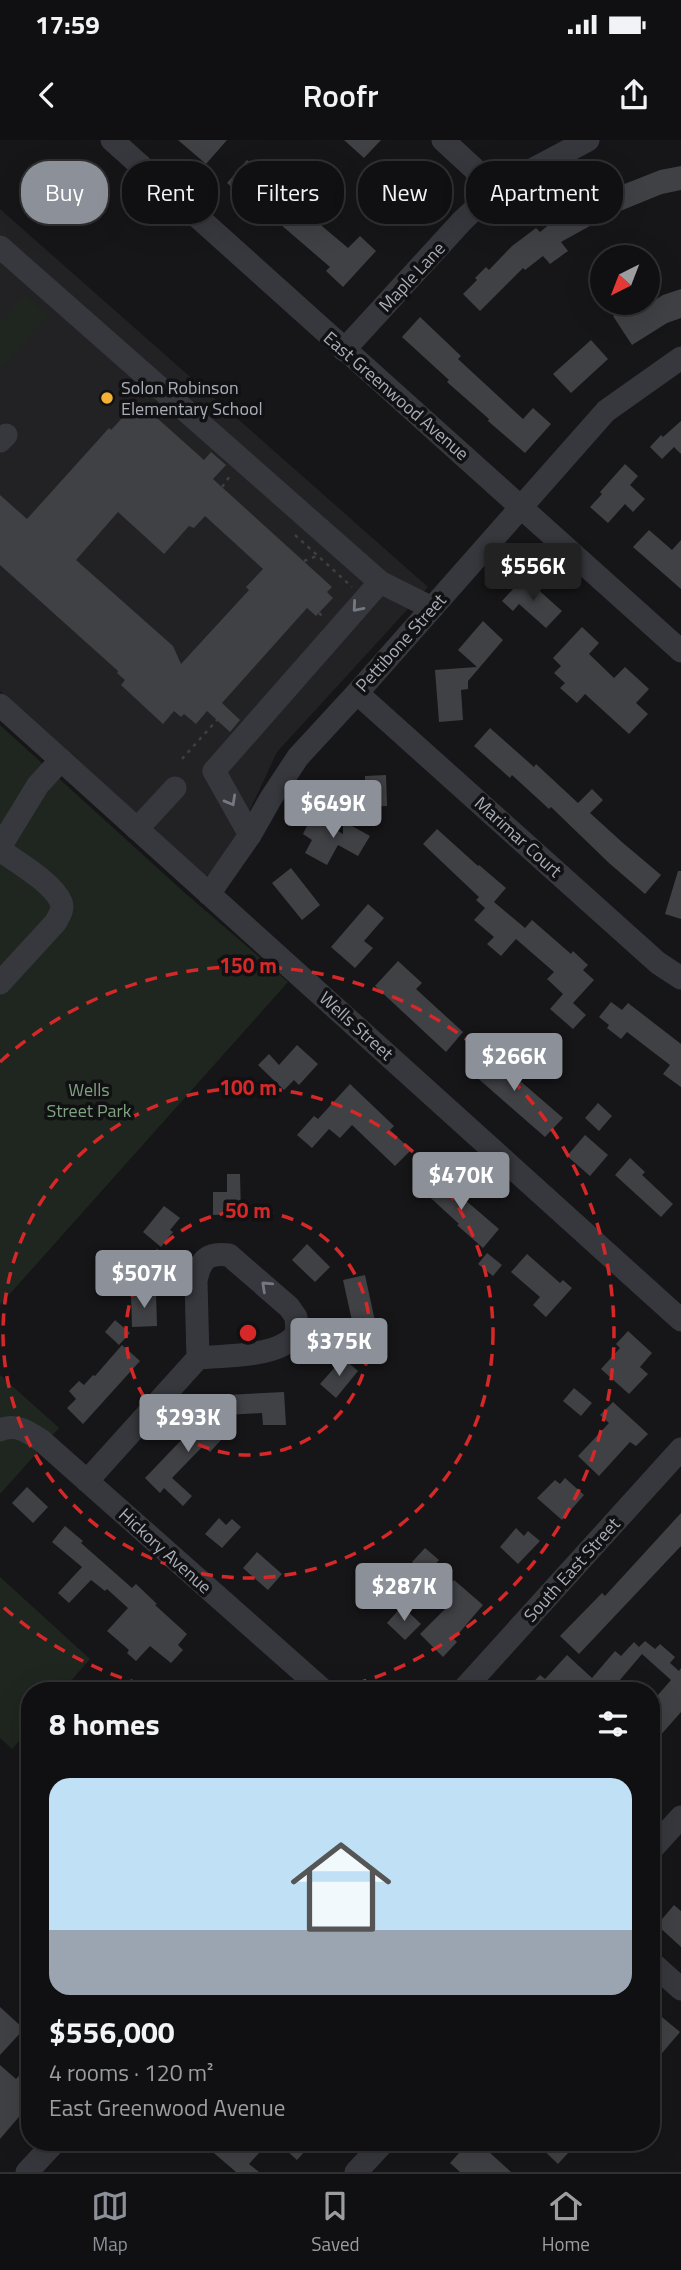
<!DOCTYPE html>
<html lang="en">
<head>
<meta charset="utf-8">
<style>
	body { margin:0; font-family:"Titillium Web",sans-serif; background:#1e1e20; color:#f1f3f6; height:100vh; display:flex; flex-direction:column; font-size:26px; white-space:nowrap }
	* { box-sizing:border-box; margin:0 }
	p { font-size:23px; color:#9c9d9f }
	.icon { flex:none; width:38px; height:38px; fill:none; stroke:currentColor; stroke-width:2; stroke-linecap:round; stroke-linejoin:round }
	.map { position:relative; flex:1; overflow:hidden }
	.side { position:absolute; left:21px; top:1542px; width:639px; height:469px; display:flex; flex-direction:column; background:#101012; border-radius:28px; box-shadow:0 7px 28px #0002,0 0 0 2px #303032 }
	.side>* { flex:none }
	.guide { position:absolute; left:21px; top:21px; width:640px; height:63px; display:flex; gap:14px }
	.needle { width:46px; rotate:222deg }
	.controls { position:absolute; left:590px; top:105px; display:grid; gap:14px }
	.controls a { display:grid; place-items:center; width:70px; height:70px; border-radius:50%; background:#101012; box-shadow:0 7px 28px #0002,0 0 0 2px #303032; font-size:35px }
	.price { position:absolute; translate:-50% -60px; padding:0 16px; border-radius:7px; background:#8c9099; color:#fff; font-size:23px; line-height:46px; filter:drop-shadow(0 2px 4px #0008) }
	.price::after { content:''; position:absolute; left:50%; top:42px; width:21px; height:16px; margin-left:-10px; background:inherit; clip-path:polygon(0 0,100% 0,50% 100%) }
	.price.on { background:#222; color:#fff }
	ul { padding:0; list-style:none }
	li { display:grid; align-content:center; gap:14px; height:371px; padding:0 28px }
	li span { display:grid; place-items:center; height:217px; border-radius:21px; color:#555 }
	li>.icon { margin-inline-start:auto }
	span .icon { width:126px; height:126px; fill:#fffc; stroke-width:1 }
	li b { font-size:30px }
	h2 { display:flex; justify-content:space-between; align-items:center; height:84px; padding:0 28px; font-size:30px }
	.tag { padding:0 24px; border-radius:28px; background:#101012; box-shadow:0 7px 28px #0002,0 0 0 2px #303032; font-size:24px; line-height:63px }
	.tag.on { background:#8c9099; color:#fff }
	.status { display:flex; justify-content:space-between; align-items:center; height:49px; padding:0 35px; background:#101012; direction:ltr }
	.status svg { height:19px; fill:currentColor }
	header { display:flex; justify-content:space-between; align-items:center; height:91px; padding:0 28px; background:#101012; font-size:32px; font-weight:600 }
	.menu { display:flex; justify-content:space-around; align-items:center; height:98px; border-top:2px solid #303032; background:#101012; font-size:19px; color:#9c9d9f }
	.menu a { display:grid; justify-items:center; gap:4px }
	.menu .on { color:#8c9099 }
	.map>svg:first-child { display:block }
</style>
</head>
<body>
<div class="status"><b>17:59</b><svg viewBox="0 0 49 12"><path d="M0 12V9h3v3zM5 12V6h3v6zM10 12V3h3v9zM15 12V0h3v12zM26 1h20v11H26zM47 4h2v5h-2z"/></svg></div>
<header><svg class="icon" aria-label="back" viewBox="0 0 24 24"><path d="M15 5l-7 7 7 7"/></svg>Roofr<svg class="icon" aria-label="share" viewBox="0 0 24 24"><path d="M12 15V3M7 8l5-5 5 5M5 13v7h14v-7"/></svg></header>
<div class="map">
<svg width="681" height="2032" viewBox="0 0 681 2032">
	<rect width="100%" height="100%" fill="#161618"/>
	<polygon fill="#222225" points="0,69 428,447 277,612 233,706 205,738 0,551"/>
	<g fill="#1e261f">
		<polygon points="25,155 48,176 0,229 0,183"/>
		<polygon points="0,585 185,753 288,842 0,1165"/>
		<polygon points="0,1235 59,1288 0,1354"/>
		<polygon points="0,1437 90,1519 63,1550 30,1550 30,1589 12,1609 0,1598"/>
	</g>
	<g fill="#404145" fill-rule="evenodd">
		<polygon points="178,0 227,0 206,24"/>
		<polygon points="344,0 381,0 364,18"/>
		<polygon points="247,20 276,45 256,68 227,43"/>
		<polygon points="408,24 419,48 405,54 415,74 395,83 385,62 377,66 366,44"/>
		<polygon points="681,26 681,50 662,54 608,76 561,102 568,111 550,124 543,116 525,130 523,128 480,171 463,154 477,140 475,138 486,127 489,130 512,106 536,88 540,92 567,70 594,56 660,30"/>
		<polygon points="297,65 348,108 360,96 376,111 343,147 326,131 330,127 280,84"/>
		<polygon points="681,149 681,178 667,183 632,205 613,176 628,167 633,174 663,155"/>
		<polygon points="420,177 461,216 458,219 523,279 533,268 551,284 525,313 488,281 489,279 447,242 449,240 402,197"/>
		<polygon points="591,200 608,219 571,253 553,234"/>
		<path d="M136 263 145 271 147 269 204 320 211 312 226 325 213 339 332 447 327 452 333 458 316 476 307 468 222 563 240 580 230 592 207 571 196 584 184 574 181 577 174 571 163 584 121 545 125 540 117 533 118 531 0 425V355L27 379 109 288 111 290ZM118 372 164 414 189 386 194 388 205 376 263 429 246 447 249 450 181 524 173 506 76 420Z"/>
		<polygon points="681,281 681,314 674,307 662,319 650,307 661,295 663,297"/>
		<polygon points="625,324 638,336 630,345 645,359 633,372 625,364 608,383 590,367 602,354 600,352"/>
		<polygon points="649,390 672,410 681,400 681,449 633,407"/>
		<polygon points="524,437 562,471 546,488 519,464 513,471 502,461"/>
		<polygon points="483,481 503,500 468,541 468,549 461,550 463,580 439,582 435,530 477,527 458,510"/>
		<polygon points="582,487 599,503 589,514 614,538 625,527 649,549 636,563 648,574 629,594 585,554 577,563 560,548 565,543 554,533 561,526 553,518"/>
		<polygon points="490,588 534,627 536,624 578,663 592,649 603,660 590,673 623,703 661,735 645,754 609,723 551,667 549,669 512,635 510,638 474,606"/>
		<polygon points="386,635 387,666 342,668 341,644 365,643 365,636"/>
		<polygon points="312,676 343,694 343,681 370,696 358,716 338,705 327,725 305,713 312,700 303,694"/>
		<polygon points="437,689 478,726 479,725 506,748 494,762 525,788 532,780 571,814 573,811 588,825 583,830 594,840 573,863 586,875 573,889 550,869 563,854 547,839 554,832 516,799 501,816 487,804 494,797 474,780 485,768 476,760 479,757 423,704"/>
		<polygon points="291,728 320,765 302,780 272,743"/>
		<polygon points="678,731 681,731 681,779 665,774"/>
		<polygon points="368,764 384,778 364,801 373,808 355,828 331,807"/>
		<polygon points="398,821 422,843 416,849 463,892 446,912 375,846"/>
		<polygon points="611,862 622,870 628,863 681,904 681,947 663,934 670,925 627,892 621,899 607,888 609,885 599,877"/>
		<polygon points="297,905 318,924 299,945 294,940 284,950 258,925 269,914 279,925"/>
		<polygon points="482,908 563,978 545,997 465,927"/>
		<polygon points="350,944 394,986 390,990 411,1010 395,1026 352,985 340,998 329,989 312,1008 297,995 314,976 318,979"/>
		<polygon points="598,963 612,976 599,991 585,978"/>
		<polygon points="585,995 608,1015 590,1036 567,1016"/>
		<polygon points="630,1018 645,1032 642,1035 673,1064 661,1077 615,1035"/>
		<polygon points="227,1034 240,1034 241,1074 213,1075 213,1052 227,1052"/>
		<polygon points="436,1035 499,1089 483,1108 457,1085 459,1084 422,1050"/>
		<polygon points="164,1066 180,1078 170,1090 173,1092 161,1107 143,1092"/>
		<polygon points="307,1104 330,1127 315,1142 292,1120"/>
		<polygon points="487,1113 502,1125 493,1136 478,1124"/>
		<polygon points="527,1114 560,1143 563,1140 572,1148 546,1177 533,1165 540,1157 511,1132"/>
		<polygon points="365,1135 378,1195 356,1199 343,1140"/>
		<polygon points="131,1154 156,1154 157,1186 132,1187"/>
		<polygon points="115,1180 130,1193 119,1205 105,1192"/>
		<polygon points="628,1191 652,1213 640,1227 648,1234 629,1254 601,1229 620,1208 616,1204"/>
		<polygon points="122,1205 140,1221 83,1284 67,1268 76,1259 69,1251 79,1241 84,1245 93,1235 95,1236"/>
		<polygon points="343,1218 358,1231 336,1258 320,1244"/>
		<polygon points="574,1248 592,1263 581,1276 563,1261"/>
		<polygon points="284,1252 286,1285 263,1285 262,1273 226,1275 225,1255"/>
		<polygon points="613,1262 648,1294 636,1306 630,1302 599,1336 578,1316 609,1283 600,1275"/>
		<polygon points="208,1268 231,1289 210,1312 203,1306 172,1338 192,1356 183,1366 164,1348 160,1353 145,1338 189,1292 187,1290"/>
		<polygon points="565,1338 584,1355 562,1380 537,1358 555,1340 560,1344"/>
		<polygon points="27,1347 48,1367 33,1383 12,1363"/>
		<polygon points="681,1373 681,1406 579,1514 560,1496 602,1453 605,1456"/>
		<polygon points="219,1378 226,1385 232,1379 241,1387 222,1408 205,1394"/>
		<polygon points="65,1386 83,1401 81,1403 132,1448 136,1444 157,1464 155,1465 187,1494 178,1505 183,1510 171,1523 150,1506 136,1521 127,1513 129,1510 107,1491 128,1468 107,1449 105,1451 91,1440 69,1463 58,1453 82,1427 52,1402"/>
		<polygon points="516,1388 524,1396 528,1391 540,1401 518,1424 500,1407"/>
		<polygon points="425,1408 439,1420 426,1435 412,1422"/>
		<polygon points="257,1412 282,1434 268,1450 243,1428"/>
		<polygon points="454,1440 483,1465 454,1499 457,1502 443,1517 420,1494 447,1467 438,1459"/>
		<polygon points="402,1466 421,1484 405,1500 387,1483"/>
		<polygon points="645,1501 655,1509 660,1504 675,1517 670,1523 679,1531 681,1528 681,1572 651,1606 651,1563 671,1540 642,1514 619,1541 629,1550 526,1550 540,1535 545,1539 567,1515 592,1538 615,1511 621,1516 634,1502 639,1507"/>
		<polygon points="674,1765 681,1771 681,1807 657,1785"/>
		<polygon points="0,1867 24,1889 0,1915"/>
		<polygon points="651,1868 680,1892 651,1926"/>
		<polygon points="30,1924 30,1964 0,1999 0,1925 16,1939"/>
		<polygon points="201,2002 269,2002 249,2024 259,2032 236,2032"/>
		<polygon points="277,2002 313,2002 297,2020"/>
		<polygon points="469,2002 478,2002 511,2032 460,2032 450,2023"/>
		<polygon points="535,2002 559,2002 569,2012 558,2024"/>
	</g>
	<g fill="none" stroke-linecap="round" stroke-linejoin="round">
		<g stroke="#3d3f44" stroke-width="2.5" stroke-dasharray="3.5 5" stroke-linecap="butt">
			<polyline points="222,347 230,336"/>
			<polyline points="295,395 352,447"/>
			<polyline points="304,421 317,416"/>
			<polyline points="319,473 324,478"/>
			<polyline points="182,619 217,580"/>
		</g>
		<g stroke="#37383d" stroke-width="23">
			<path d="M112 0C301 171 492 340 681 511"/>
			<polyline points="443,0 496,49"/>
			<polyline points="0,107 380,442"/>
			<polyline points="344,210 462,81 496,49 588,0"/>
			<polyline points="0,301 6,295"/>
			<polyline points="357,553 658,823 681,838"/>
			<polyline points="0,565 681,1180"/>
			<polyline points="137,689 175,648"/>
			<polyline points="250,695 214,631 380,442 432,468"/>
			<polyline points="0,707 38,645 61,620"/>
			<path d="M0 710C17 722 53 743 61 762 64 770 59 776 55 783L0 843"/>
			<polyline points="209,754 250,695 271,658 298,617 357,553 606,271 681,218"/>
			<path d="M0 1290C16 1283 29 1292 42 1301L323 1550"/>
			<path d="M87 1341 198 1218C226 1215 280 1218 297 1193L296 1177 289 1167 229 1115C207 1112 200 1120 196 1141L198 1218"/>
			<polyline points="463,1550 681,1309"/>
			<polyline points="651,1710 681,1677"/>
			<polyline points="651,1822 681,1849"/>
			<polyline points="27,2032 55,2002"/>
			<polyline points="356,2032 384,2002"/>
		</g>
	</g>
	<defs><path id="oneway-chevron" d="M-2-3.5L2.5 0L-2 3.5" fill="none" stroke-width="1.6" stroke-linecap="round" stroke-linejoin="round" transform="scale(1.75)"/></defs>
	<g stroke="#757881">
		<use href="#oneway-chevron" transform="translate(357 467) rotate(131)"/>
		<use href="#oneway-chevron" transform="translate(231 661) rotate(61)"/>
		<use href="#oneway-chevron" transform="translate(266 1146) rotate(-137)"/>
	</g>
	<g fill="none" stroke="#d62828" stroke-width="3.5" stroke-dasharray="12 9">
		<circle cx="248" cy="1193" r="122"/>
		<circle cx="248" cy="1193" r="245"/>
		<path d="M162 1550A367 367 0 0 1 0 1464M0 922A367 367 0 1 1 334 1550"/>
	</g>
	<circle fill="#f2b134" stroke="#111113" stroke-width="2.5" cx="107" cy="258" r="7"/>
	<g text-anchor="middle" stroke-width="7" stroke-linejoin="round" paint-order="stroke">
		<g font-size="18" fill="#a8adb8" stroke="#111113">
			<text transform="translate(412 137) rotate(-47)" y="6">Maple Lane</text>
			<text transform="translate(396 256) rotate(41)" y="6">East Greenwood Avenue</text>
			<text transform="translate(401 503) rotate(-48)" y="6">Pettibone Street</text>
			<text transform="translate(518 697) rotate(42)" y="6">Marimar Court</text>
			<text transform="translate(356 886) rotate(42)" y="6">Wells Street</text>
			<text transform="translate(165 1411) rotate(42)" y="6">Hickory Avenue</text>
			<text transform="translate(572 1430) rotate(-48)" y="6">South East Street</text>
		</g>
		<g font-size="18" fill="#a8adb8" stroke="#111113" text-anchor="start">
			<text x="121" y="254">Solon Robinson<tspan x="121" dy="21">Elementary School</tspan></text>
		</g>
		<g font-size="18" fill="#7fa381" stroke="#111113">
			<text x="89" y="956">Wells<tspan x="89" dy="21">Street Park</tspan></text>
		</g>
	</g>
	<circle cx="248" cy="1193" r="10" fill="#d62828" stroke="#111113" stroke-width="3.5"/>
	<g font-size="21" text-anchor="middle" font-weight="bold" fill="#d62828" stroke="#111113" stroke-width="7" stroke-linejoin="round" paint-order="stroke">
		<text x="248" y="833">150 m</text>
		<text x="248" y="955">100 m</text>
		<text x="248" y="1078">50 m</text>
	</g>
</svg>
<div class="controls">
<a><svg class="needle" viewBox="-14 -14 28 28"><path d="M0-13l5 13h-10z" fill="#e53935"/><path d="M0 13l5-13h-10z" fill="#9c9d9f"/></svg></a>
</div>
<b class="price on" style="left:533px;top:463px">$556K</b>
<b class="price" style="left:333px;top:700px">$649K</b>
<b class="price" style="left:514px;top:953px">$266K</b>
<b class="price" style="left:461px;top:1072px">$470K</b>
<b class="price" style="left:144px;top:1170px">$507K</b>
<b class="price" style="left:339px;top:1238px">$375K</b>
<b class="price" style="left:188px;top:1314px">$293K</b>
<b class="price" style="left:404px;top:1483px">$287K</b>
<div class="guide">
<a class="tag on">Buy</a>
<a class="tag">Rent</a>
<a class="tag">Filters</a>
<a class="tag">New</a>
<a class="tag">Apartment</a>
</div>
<section class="side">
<h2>8 homes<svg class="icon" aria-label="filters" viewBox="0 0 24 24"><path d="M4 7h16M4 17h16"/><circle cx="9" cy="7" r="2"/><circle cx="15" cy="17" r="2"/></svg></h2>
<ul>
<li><span style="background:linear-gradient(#bfe0f5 70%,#9aa5b1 0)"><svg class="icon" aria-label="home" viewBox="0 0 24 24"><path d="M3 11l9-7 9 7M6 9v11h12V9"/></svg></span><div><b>$556,000</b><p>4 rooms · 120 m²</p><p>East Greenwood Avenue</p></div></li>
</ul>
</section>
</div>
<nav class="menu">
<a class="on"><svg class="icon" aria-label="map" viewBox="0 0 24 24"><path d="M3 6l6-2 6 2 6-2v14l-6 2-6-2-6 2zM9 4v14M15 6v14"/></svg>Map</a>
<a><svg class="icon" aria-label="saved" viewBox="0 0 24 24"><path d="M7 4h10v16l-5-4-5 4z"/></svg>Saved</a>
<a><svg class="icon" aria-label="home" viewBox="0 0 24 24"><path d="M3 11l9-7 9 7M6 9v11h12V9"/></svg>Home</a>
</nav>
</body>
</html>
